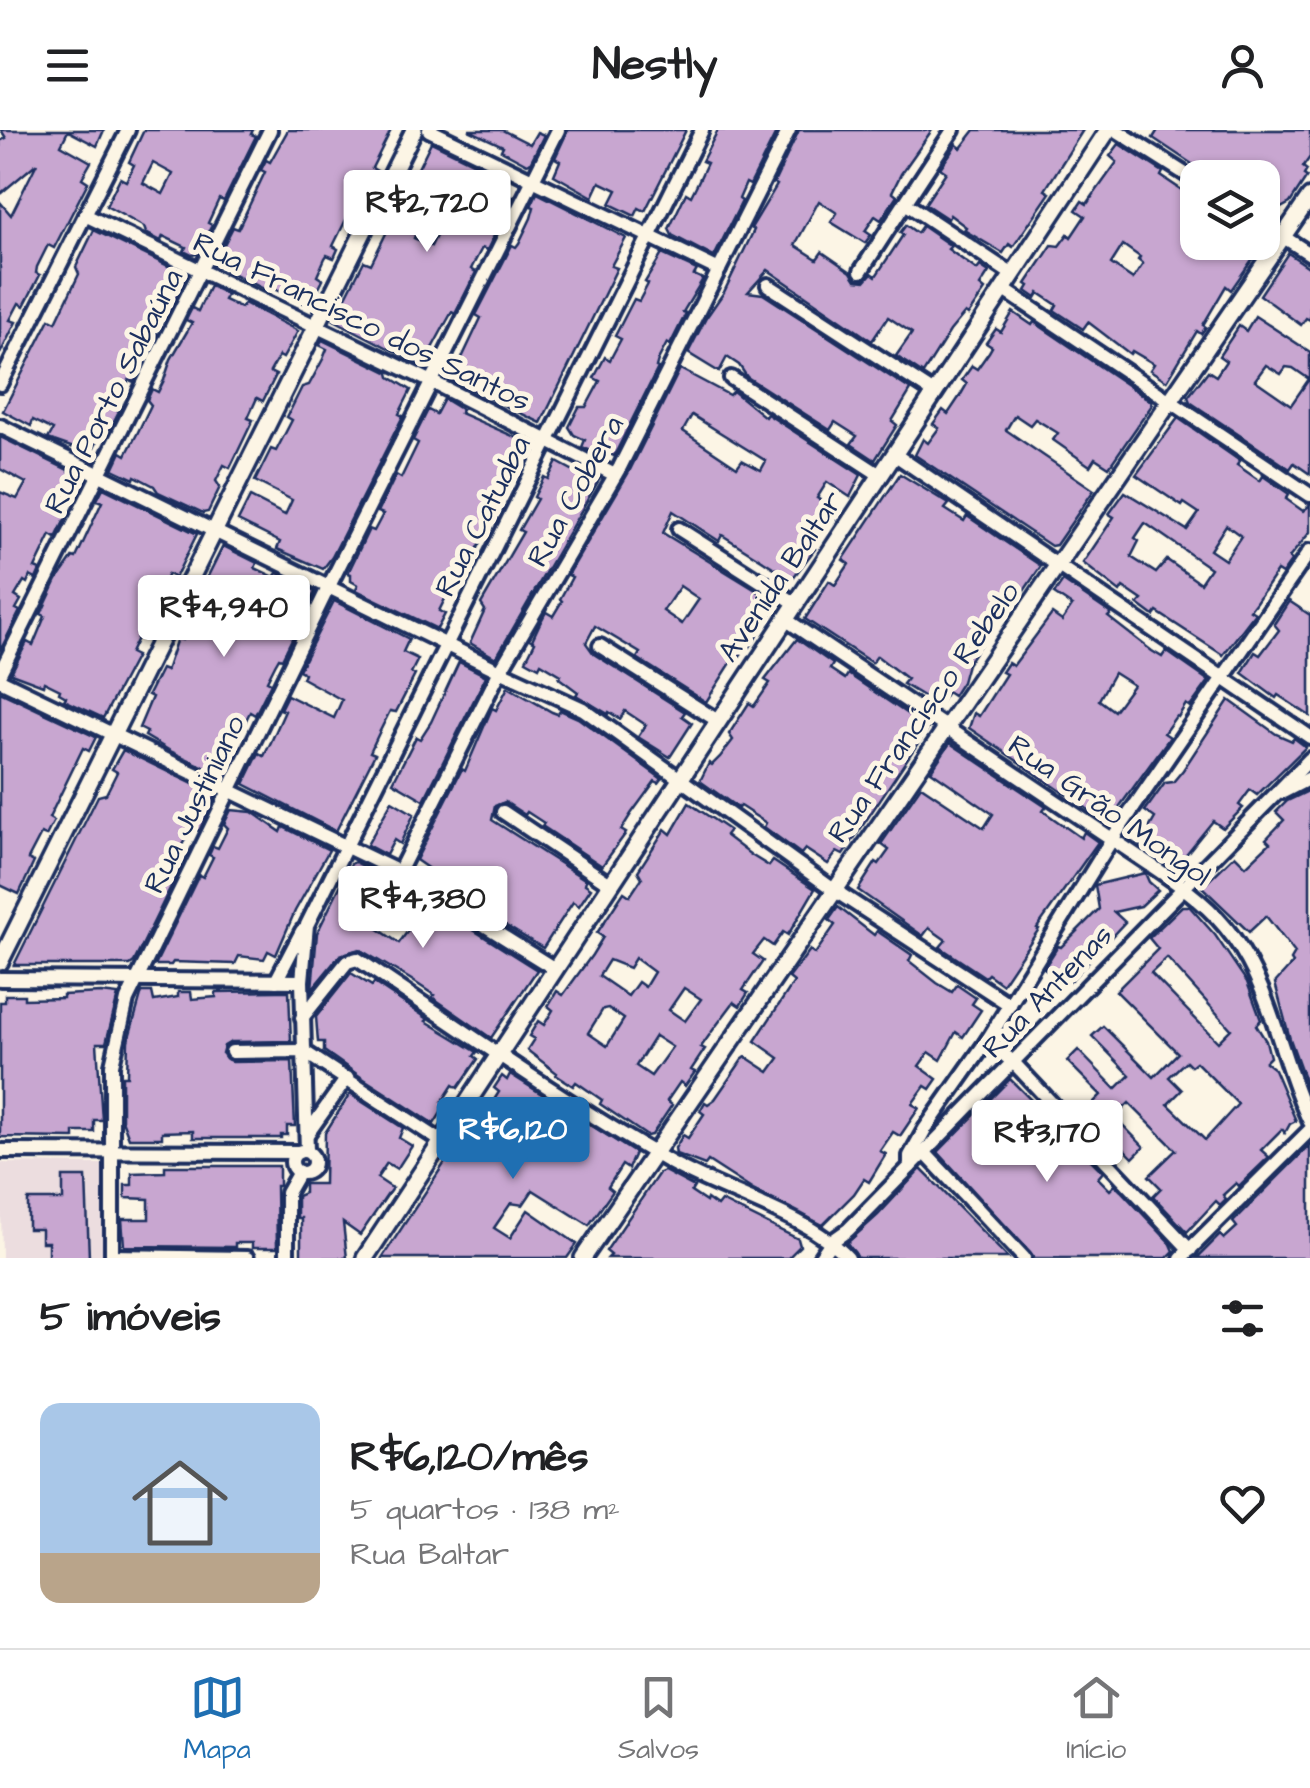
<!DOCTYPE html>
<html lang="pt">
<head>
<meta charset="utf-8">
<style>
	body { margin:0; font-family:"Architects Daughter",sans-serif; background:#f2f2f2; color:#202124; height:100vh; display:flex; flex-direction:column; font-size:38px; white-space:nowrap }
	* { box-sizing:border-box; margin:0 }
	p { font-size:32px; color:#757577 }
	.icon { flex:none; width:55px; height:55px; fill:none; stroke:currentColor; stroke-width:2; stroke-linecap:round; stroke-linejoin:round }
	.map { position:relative; height:1128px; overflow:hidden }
	.side { display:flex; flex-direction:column; background:#fff; flex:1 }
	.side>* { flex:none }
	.controls { position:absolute; left:1180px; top:30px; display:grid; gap:20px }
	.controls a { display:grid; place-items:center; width:100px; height:100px; border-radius:20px; background:#fff; box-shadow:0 2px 8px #0004; font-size:50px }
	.price { position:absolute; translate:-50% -85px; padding:0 22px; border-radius:10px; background:#fff; color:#222; font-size:32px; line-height:65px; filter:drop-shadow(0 2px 5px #0008) }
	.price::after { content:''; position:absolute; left:50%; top:60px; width:30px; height:22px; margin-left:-15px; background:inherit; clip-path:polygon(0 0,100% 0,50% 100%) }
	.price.selected { background:#1f6fb2; color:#fff }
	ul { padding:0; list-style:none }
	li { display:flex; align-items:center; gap:30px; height:250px; padding:0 40px }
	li+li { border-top:2px solid #e0e0e0 }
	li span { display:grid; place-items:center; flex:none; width:280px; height:200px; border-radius:20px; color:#555 }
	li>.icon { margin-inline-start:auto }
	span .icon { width:120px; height:120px; fill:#fffc; stroke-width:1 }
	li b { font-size:42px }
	h2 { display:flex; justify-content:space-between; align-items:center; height:120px; padding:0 40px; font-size:42px }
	header { display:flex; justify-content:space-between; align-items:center; height:130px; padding:0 40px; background:#fff; font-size:45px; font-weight:700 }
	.menu { display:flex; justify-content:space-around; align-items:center; height:140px; border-top:2px solid #e0e0e0; background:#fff; font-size:28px; color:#757577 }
	.menu a { display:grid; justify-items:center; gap:5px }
	.menu .selected { color:#1f6fb2 }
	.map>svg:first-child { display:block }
</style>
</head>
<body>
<header><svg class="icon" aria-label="menu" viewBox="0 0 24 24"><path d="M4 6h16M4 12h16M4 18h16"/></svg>Nestly<svg class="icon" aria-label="person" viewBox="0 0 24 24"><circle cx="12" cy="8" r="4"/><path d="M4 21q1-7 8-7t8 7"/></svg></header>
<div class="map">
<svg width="1310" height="1128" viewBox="0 0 1310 1128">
	<rect width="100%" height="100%" fill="#fcf5e5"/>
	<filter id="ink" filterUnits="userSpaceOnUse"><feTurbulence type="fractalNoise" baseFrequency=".01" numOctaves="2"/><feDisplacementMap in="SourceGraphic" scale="20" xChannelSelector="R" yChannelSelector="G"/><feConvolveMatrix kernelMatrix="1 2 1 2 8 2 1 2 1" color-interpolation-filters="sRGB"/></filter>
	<g filter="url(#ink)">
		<polygon fill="#ecdddf" points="0,1033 103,1034 104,1128 2,1128"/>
		<g fill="#c8a6d0" stroke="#1b2f5e" stroke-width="2.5" fill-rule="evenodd">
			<polygon points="1,0 104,0 97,16 68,1 61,15 91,32 82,48 88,52 54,118 48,115 37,137 36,143 40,145 24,176 19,173 10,190 16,192 0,224 0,72 11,85 37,33 0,64 0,11 6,8"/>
			<path d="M144 0H253L251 4 256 6 224 71 219 69 208 93 212 95 197 124 192 125 184 121 186 117 163 106 161 111 146 103 144 97 106 76 120 48 126 51 134 35 129 32ZM153 33 173 44 163 64 143 53Z"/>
			<polygon points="288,0 391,0 372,38 377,41 369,56 364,53 333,116 338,119 334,128 327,125 325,128 317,146 323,150 316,164 310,162 304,173 268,156 266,160 214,134 233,97 238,99 248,78 265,42 261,40 266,30 270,32"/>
			<polygon points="469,0 502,0 530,14 537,2 544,5 530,33 527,34 501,20 503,16"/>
			<polygon points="568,0 686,0 645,81 639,78 635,86 610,74 617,60 600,52 593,67 554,45 560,31 555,28"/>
			<polygon points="718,0 771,0 776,3 750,55 746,53 739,69 742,71 714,127 672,105 669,99 686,63 691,66 698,52 707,33 702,31"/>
			<polygon points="799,0 932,0 901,44 892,62 897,66 881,90 875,86 865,101 871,105 865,113 831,92 837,83 819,71 795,115 817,129 822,122 851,142 856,150 865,151 872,143 876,146 903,105 900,103 906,95 917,103 922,96 951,116 948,119 977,140 980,136 989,142 980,156 985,160 968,185 965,183 950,201 923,244 896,226 912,203 888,187 872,211 768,140 748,162 763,164 911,260 892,291 897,295 875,330 851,314 857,306 835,292 830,300 747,247 739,235 727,227 719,242 688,223 706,188 724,162 754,100 751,98 777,55 774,53"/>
			<polygon points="975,0 1083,0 1045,60 1050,63 1013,117 1009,114 1003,123 964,100 966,97 950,85 948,89 925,74 946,42 940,38 950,24 956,14 961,18"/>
			<polygon points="1158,0 1310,0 1310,27 1303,37 1307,40 1304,45 1307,47 1290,73 1268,85 1262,83 1262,48 1213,48 1153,8"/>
			<path d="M431 12 509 50 503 62 513 67 487 120 482 118 471 139 476 142 455 184 452 182 443 198 430 222 434 224 425 237 334 190 364 131 371 134ZM423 84 442 94 431 116 414 108Z"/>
			<path d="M1119 14 1163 42 1161 46 1198 71V112H1239L1256 124 1231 160 1226 156 1203 195 1206 197 1201 204 1197 201 1167 251 1150 240 1154 234 1132 221 1130 224 1088 192 1083 199 1054 180 1057 175 1039 163 1036 168 1026 161 1029 156 1026 154 1052 115 1059 116 1068 104 1071 107 1085 86 1076 80 1082 71 1087 74 1117 32 1110 26ZM1123 115 1140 127 1138 130 1143 134 1133 149 1111 134Z"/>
			<polygon points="537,63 626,108 611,136 617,138 541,293 445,247 452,233 458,236 462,228 481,188 476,185 512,115 516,117 519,113 531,88 534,77 531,76"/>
			<polygon points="94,100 187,145 166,188 161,186 153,201 158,204 134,252 129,250 115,278 119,281 110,299 100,294 92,312 96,314 91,324 48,309 53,300 33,290 31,296 3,281 50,189 56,192 79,144 76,137"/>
			<polygon points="1288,123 1310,138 1310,190 1306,188 1301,195 1260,165"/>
			<polygon points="662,124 697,140 694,145 703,149 683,182 686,183 670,215 667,213 658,230 656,237 658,238 614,326 594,316 591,321 582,317 585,310 574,305 569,297 579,277 586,277 600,251 594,248 605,227 610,230 612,226 621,209 615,206 634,169 639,171 648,154 645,152"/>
			<polygon points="210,156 227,164 224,170 241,178 244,173 298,201 283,228 279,226 270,242 276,245 263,271 257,268 248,288 253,290 230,338 224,335 216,351 220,357 208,382 203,383 158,362 154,356 135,346 134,349 113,339 121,322 126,325 137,304 151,275 147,270 152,259 158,262 164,250 171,229 192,193 186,190 192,178 198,181"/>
			<polygon points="1013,182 1032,195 1034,192 1151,271 1152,275 1109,337 1095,328 1090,336 1053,310 1058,303 1035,289 1030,295 1015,285 1006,300 1094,360 1056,415 1051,416 915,325 923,309 928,313 939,298 933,294 943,280 948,284 960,266 967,254 962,250 972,236 977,239 989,222 992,217 986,213 996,199 1001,202"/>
			<path d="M1255 186 1310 222V344L1294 333 1290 339 1190 272 1188 267 1208 241 1216 246 1226 231 1219 226 1239 196 1246 201ZM1266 235 1281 244 1286 237 1293 238 1309 249 1291 275 1255 250Z"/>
			<polygon points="322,210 389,243 390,247 411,260 399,284 403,286 332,427 323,439 277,419 280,412 238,391 250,367 285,385 292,370 255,351 271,319 276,321 292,290 287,287 302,257 309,255 323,229 327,219 319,215"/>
			<path d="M680 239 729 265 733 261 765 287 767 284 861 345 850 367 827 352 817 368 839 382 832 392 827 388 809 415 815 419 792 449 722 405 719 411 673 381 663 403 777 473 750 517 747 515 737 530 734 528 706 572 637 528 640 523 595 496 586 513 594 524 685 582 682 586 692 593 670 627 638 607 646 595 625 581 620 589 609 582 608 584 576 565 578 562 559 548 561 545 541 533 539 537 526 530 535 512 532 510 539 495 546 482 553 486 562 471 560 469 572 447 568 445 629 342ZM692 285 766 331 761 340 742 330 737 337 683 301ZM680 456 699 469 682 494 663 481Z"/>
			<polygon points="444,269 462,280 460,283 524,311 499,361 505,364 469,436 463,433 439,481 445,484 437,499 356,460 358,455 351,451 351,444 348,443 369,399 374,401 383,384 378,382 396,345 401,348 418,313 413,310 428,280 436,284"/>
			<path d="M1178 288 1240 331 1237 335 1260 351 1263 346 1289 364 1286 369 1303 381 1310 375V402L1289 428 1292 430 1282 444 1277 441 1256 472 1250 480 1255 483 1223 525 1157 482 1154 486 1138 474 1142 470 1123 457 1120 462 1083 433 1114 387 1109 384 1125 362 1187 400 1199 383 1184 373 1182 376 1136 345ZM1145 393 1210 438 1200 453 1167 430 1156 443 1131 427 1139 411 1135 408ZM1226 395 1241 406 1225 430 1210 420Z"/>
			<polygon points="0,307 80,346 64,378 69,381 56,408 51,405 35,438 40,440 36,449 30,446 27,453 24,451 15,466 21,470 16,479 20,481 0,521 0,362 17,369 26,353 0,339"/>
			<polygon points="557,332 587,348 590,343 600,348 496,528 470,513 485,480 481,474 523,402 519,400 537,369 534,367 544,347 548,349"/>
			<polygon points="900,344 949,374 945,379 964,391 967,386 1041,436 1024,461 1019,457 967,534 962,552 953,566 947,562 938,575 903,554 907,549 877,526 872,533 805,489 829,451 835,455 849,434 843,430"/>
			<polygon points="103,358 197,404 175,448 168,444 151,479 158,481 147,503 141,500 130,523 136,526 103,588 64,570 66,567 59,563 60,560 44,552 43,555 11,543 27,512 33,515 45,486 41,484 57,450 73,427 76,428 102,372 97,370"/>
			<polygon points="223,416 257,433 255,438 274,447 277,443 315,462 282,529 279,528 275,535 267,551 271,553 255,585 250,582 237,608 233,606 222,628 231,632 227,642 216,636 213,641 172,622 145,606 147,602 139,598 152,567 148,565 161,539 166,541 177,508 182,510 202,470 197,468"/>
			<path d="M1063 451 1107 481 1111 484 1108 487 1152 521 1162 527 1166 521 1209 551 1190 577 1186 574 1178 587 1176 586 1164 603 1170 607 1112 687 1094 675 1090 681 1082 675 1086 670 1071 660 1067 665 969 598 974 583 979 586 1006 544 1002 542 1008 533 1013 536 1052 484 1062 491 1072 476 1054 464ZM1114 543 1133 555 1114 581 1099 570Z"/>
			<polygon points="334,471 409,509 403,522 418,529 411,543 415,545 396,582 390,581 378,605 370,622 375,624 336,701 244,654 259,623 264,626 271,612 285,581 280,579 287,565 334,588 342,570 302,548 304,543 299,540"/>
			<polygon points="1289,471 1310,485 1310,586 1278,565 1276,568 1242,543 1255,522 1260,525 1279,500 1274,494"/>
			<polygon points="797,509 833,534 830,539 845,549 848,544 928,598 843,725 837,722 828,734 805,719 801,724 764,697 766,693 740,676 738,678 700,651 709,633 712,635 720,627 733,610 729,604 749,573 754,576 770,553 765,550"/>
			<polygon points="459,532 486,546 424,670 393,652 416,607 420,609 431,592"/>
			<polygon points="508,557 552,582 557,584 560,580 578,588 662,649 659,653 655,651 631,684 621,700 626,703 602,736 542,696 544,693 527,682 525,685 505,672 495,676 492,690 586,750 585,754 591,758 579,776 573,772 543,818 471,775 474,771 451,755 448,759 436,751 439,746 416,730 462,639 465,641 492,578 496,580"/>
			<polygon points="0,562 96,607 89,621 83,618 49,688 54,691 49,700 46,706 41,704 28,729 34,732 19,764 0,755"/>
			<polygon points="1229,570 1276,604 1292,611 1294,608 1306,617 1257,665 1250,660 1239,675 1243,678 1223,698 1213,691 1183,728 1171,735 1162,729 1165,724 1151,714 1147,719 1140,714 1155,688 1145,681 1165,653 1173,652 1183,640"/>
			<polygon points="950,613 1046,677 1043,681 1081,708 1084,702 1098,712 1037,798 1039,799 1002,854 988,844 985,847 940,817 946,810 929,798 923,806 858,760 876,732 879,734 889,720 881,714 921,656 984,698 993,684 931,641"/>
			<polygon points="123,620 216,665 199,701 193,698 183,713 175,733 181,736 134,832 130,835 14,835 98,666 106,664 117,642 112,639"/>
			<polygon points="1310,660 1310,965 1290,909 1275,853 1293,833 1291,830 1295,823 1266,786 1249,802 1202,757 1235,725 1246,736 1270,713 1266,709 1284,690 1276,682 1287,671"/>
			<polygon points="392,671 414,684 400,714 394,710 386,725 367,715"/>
			<path d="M689 673 729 700 725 705 751 725 769 736 773 731 815 759 788 805 783 802 773 816 764 810 753 824 763 831 743 860 748 863 740 876 734 872 713 900 701 917 705 919 691 940 695 942 685 956 680 952 667 971 672 975 652 1005 647 1006 600 974 602 970 576 952 573 956 556 945 557 943 527 920 534 909 529 906 538 891 544 895 553 880 548 876 557 861 563 865 592 825 603 807 597 803 624 762 630 766 642 748 638 741 665 699 671 704ZM635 828 654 842 645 857 638 852 628 866 599 846 609 830 629 838ZM684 858 701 869 685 891 669 880ZM608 878 624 889 607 916 588 903 603 879ZM655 906 672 917 651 946 636 936Z"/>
			<polygon points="231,680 252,682 281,702 283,697 329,720 295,781 276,825 268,821 264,829 239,826 235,834 173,832 171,835 155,835 199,745 203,747 213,727 209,725 213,716 218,718 228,698 224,694"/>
			<polygon points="355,732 400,755 398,757 403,760 374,796 399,813 429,772 537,840 491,908 432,867 434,865 410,849 359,819 340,825 312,859 317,803 351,734"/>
			<polygon points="1145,743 1149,752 1158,760 1141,776 1114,782 1125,792 1072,849 1066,854 1044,838 1058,816 1061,817 1099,779 1095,755"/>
			<path d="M1182 776H1189L1215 805 1247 852 1261 890 1256 895 1266 911 1270 927 1265 932 1274 939 1296 991 1290 994 1285 1003 1282 999 1261 1020 1269 1027 1239 1056 1236 1053 1223 1065 1226 1069 1220 1075 1216 1071 1187 1102 1153 1066 1161 1058 1149 1046 1176 1020 1129 973 1115 987 1144 1017 1133 1028 1086 980 1101 965 1067 931 1078 920 1116 959 1130 945 1092 906 1103 896 1154 947 1178 923 1116 861 1158 819 1149 808ZM1167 828 1231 899 1218 912 1151 843ZM1186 931 1191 936 1196 932 1238 974 1205 1010 1168 974 1182 960 1169 947Z"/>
			<polygon points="838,777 874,805 877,801 912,825 909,831 937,853 952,862 957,855 976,868 972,874 981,880 963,907 956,902 941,930 929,922 919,936 937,949 930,959 925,956 912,974 919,978 900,1006 893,1002 880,1021 886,1024 869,1052 864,1049 854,1064 823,1095 753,1060 708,1031 705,1035 676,1024 675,1018 683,1005 688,1008 704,984 700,981 705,972 708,974 715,969 742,930 746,927 769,942 779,928 755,911 794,852 789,848 810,820 815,824 835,795 829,790"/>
			<polygon points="351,843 372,856 374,853 428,889 426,891 477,922 474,926 478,929 458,958 453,955 442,972 446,975 434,994 361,947 324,921 324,912 318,912 316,887"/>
			<polygon points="278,861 289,861 291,911 231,912 224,916 222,923 232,932 292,931 295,996 287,996 287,1005 281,1005 281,1008 193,1008 193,1001 162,1002 162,1008 129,1008 122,990 122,946 127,946 128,911 142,862 152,862 154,871 178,867 178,862 191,862 192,869 216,867 216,862"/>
			<polygon points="101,863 118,865 106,913 97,913 102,990 94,990 94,1002 74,1002 74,1008 0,1007 0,872 5,872 5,865 24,865 24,869 63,868 63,865"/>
			<polygon points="510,944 635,1023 628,1039 622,1035 608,1057 613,1061 589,1095 533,1060 523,1075 511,1073 494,1098 510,1108 528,1080 577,1114 567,1128 382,1128 463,1005 468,1008 487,981 499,962 494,958 502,946 507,950"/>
			<polygon points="1010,949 1103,1042 1098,1048 1110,1060 1115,1055 1121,1061 1171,1114 1174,1121 1167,1128 1035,1128 938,1022"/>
			<polygon points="350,964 403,998 399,1008 412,1016 397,1039 387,1033 377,1048 392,1058 360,1105 343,1093 347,1128 301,1128 301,1088 297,1088 297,1066 304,1063 304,1054 324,1054 325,1003"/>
			<polygon points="1310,1015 1310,1128 1197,1128 1220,1105 1224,1109 1237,1097 1233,1092"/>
			<polygon points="165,1036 279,1036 279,1056 276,1056 277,1118 252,1118 252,1113 235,1113 235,1117 124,1116 122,1089 149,1089 149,1069 125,1068 125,1055 132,1055 132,1043 165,1042"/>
			<polygon points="921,1039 938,1056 1008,1128 858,1128 847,1113 878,1085"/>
			<polygon points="664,1041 694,1057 691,1062 706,1072 707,1069 717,1076 721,1071 798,1109 800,1116 788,1128 608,1128 611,1125 606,1121 659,1043"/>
			<polygon points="63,1047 86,1047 89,1128 48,1128 48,1112 41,1112 41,1099 28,1099 28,1070 63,1070"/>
		</g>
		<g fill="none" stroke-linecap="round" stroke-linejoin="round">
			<defs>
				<g id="minor">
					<polyline points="429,0 719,140"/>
					<polyline points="953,0 905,73 1013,145"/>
					<polyline points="1116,0 1198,52"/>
					<polyline points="85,85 432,252 615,345"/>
					<polyline points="1262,93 1310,124"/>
					<polyline points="861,141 905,73"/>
					<polyline points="768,155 934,263"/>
					<polyline points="1003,159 1310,365"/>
					<polyline points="731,248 880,345"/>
					<polyline points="0,254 128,0"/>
					<polyline points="0,296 500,541 583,579 834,760 1010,875"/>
					<polyline points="894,324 1310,607"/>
					<polyline points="679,399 795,473"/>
					<path d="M785 489 1158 740C1186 759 1213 779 1233 807 1273 862 1281 932 1310 992"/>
					<polyline points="600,516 718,591"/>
					<polyline points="0,543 270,0"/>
					<polyline points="0,550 399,742 555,839"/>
					<polyline points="1283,662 1310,648"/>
					<polyline points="503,682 610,754"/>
					<polyline points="399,742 500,541 620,337 789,0"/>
					<polyline points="0,849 302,851"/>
					<polyline points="276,851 302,801"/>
					<path d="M302 888 347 832 357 829C459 897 560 969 666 1030 720 1062 806 1083 848 1128"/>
					<polyline points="987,911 1013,932 1190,1120"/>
					<polyline points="232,922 303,921 441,1011"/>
					<polyline points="308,1003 347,948"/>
					<polyline points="0,1021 299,1022"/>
					<polyline points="307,1021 302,851 307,795 702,0"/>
					<circle cx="303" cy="1032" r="11"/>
					<polyline points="924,1022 1024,1128"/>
					<polyline points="910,1037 910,1026 925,999 987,911 1112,709 1310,421"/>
					<polyline points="112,1126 247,1128"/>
					<polyline points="112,1128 112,935 127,870 329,456 558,0"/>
					<polyline points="287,1128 287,1063 299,1042"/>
					<polyline points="820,1128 831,1112 848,1100 1310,629"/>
					<polyline points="1181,1128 1310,1000"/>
				</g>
				<g id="tertiary">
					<polyline points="0,832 414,0"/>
					<polyline points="365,1128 1108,0"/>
					<polyline points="583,1128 1310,67"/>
				</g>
			</defs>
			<use href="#minor" stroke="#1b2f5e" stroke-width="20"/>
			<use href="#tertiary" stroke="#1b2f5e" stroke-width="22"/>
			<use href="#minor" stroke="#fcf5e5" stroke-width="12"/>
			<use href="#tertiary" stroke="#fcf5e5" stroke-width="15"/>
		</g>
	</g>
	<g text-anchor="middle" stroke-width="10" stroke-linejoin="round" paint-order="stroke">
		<g font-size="30" fill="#1b2f5e" stroke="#fcf5e5">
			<text transform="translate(362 191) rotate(26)" y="10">Rua Francisco dos Santos</text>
			<text transform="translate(113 261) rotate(-63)" y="10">Rua Porto Sabaúna</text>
			<text transform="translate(575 361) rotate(-61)" y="10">Rua Cobera</text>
			<text transform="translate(482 386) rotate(-63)" y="10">Rua Catuaba</text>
			<text transform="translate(780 446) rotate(-56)" y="10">Avenida Baltar</text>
			<text transform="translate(923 582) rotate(-55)" y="10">Rua Francisco Rebelo</text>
			<text transform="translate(194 674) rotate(-64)" y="10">Rua Justiniano</text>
			<text transform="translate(1110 680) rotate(35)" y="10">Rua Grão Mongol</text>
			<text transform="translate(1047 861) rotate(-46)" y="10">Rua Antenas</text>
		</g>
	</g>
</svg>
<div class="controls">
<a><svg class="icon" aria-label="layers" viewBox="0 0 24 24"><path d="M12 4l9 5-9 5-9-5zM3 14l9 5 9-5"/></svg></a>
</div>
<b class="price" style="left:427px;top:125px">R$2,720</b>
<b class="price" style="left:224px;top:530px">R$4,940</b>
<b class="price" style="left:423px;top:821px">R$4,380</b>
<b class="price selected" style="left:513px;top:1052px">R$6,120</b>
<b class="price" style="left:1047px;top:1055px">R$3,170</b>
</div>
<section class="side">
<h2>5 imóveis<svg class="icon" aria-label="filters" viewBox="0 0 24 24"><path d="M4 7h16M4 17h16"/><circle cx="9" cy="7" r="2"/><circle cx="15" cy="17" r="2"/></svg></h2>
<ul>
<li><span style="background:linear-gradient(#a9c7e8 75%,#b9a48a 0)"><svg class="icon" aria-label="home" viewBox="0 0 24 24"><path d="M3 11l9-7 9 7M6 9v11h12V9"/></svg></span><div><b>R$6,120/mês</b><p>5 quartos · 138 m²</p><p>Rua Baltar</p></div><svg class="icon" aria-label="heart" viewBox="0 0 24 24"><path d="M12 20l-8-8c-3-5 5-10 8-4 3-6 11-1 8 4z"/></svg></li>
</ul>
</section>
<nav class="menu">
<a class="selected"><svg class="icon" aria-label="map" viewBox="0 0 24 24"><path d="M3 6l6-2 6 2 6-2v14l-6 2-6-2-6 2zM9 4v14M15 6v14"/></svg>Mapa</a>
<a><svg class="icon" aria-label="saved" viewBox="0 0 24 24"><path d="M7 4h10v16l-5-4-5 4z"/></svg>Salvos</a>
<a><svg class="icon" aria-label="home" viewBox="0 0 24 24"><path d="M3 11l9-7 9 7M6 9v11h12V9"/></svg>Início</a>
</nav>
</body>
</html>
